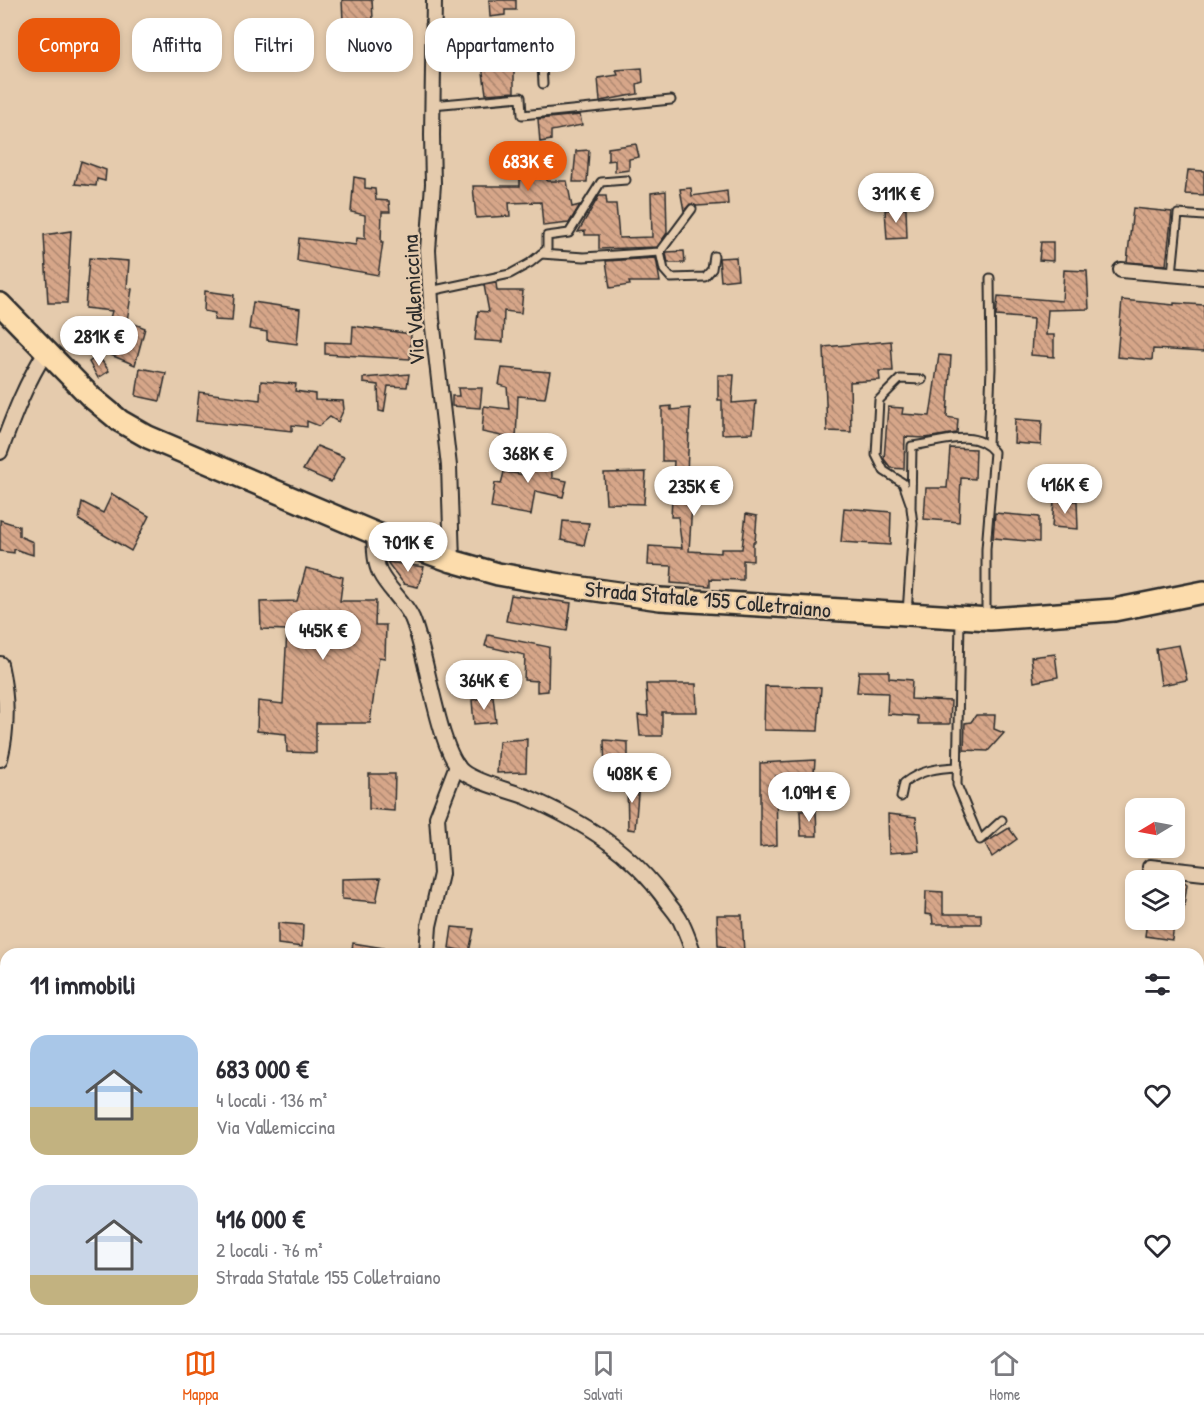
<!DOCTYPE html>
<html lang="it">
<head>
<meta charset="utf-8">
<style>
	body { margin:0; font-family:"Patrick Hand",sans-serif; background:#f2f2f3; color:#2b2b33; height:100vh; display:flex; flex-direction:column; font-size:22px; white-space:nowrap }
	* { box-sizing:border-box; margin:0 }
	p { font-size:20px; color:#7c7c81 }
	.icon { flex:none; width:33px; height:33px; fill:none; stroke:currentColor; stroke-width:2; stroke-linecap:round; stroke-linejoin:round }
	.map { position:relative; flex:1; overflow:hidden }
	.details { position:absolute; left:0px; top:948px; width:1204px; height:386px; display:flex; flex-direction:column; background:#fff; border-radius:18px 18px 0 0; box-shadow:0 3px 9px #0003 }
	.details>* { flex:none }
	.hud { position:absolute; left:18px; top:18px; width:600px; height:54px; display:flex; gap:12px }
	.needle { width:39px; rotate:260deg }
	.controls { position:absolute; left:1125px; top:798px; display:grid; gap:12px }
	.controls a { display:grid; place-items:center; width:60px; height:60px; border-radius:12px; background:#fff; box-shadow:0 3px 9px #0003; font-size:30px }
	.price { position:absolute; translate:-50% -51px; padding:0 14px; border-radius:21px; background:#fff; color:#222; font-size:20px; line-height:39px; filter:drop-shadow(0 2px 3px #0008) }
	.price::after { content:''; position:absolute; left:50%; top:36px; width:18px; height:14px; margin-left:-9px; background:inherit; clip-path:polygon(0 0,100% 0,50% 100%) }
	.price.current { background:#ea580c; color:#fff }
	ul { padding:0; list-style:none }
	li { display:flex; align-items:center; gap:18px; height:150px; padding:0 30px }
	li span { display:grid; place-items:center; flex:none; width:168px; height:120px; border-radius:18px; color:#555 }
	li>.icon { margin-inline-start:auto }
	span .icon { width:72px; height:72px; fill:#fffc; stroke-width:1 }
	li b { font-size:26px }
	h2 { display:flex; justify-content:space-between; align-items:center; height:72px; padding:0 30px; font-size:26px }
	.chip { padding:0 21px; border-radius:18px; background:#fff; box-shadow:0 3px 9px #0003; font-size:21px; line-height:54px }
	.chip.current { background:#ea580c; color:#fff }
	.menu { display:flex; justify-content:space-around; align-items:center; height:84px; border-top:2px solid #e1e1e2; background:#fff; font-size:16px; color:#7c7c81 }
	.menu a { display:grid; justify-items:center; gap:3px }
	.menu .current { color:#ea580c }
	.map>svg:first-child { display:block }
</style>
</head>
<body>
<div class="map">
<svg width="1204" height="1333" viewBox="0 0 1204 1333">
	<defs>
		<pattern id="building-back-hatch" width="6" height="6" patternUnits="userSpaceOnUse" patternTransform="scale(1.5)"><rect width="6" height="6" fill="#d6a689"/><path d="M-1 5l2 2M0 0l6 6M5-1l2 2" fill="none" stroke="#ae8770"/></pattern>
	</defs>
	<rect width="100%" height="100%" fill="#e5cbad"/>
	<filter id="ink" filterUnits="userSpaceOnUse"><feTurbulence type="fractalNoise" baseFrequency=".0167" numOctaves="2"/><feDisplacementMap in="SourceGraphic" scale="12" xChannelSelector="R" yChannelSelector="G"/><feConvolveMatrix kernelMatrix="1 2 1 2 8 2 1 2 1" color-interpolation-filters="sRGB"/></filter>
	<g filter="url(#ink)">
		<g fill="url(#building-back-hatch)" stroke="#2b2b2b" stroke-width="1.5">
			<polygon points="342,0 372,0 373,19 343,21"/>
			<polygon points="489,0 516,0 516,10 505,10 505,15 490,17"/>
			<polygon points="514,59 514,92 486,94 482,65"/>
			<polygon points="642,68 643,82 637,84 638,94 600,101 598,78 618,75 616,70"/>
			<polygon points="580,115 582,125 551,131 551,140 540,142 538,119"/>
			<polygon points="636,144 639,157 629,159 629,170 615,172 615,160 608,161 608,148"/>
			<polygon points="548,146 547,181 567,181 572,207 580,205 569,223 543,226 541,202 509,203 510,216 476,218 473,186 520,186 520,147"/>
			<polygon points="589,150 587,182 573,182 576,151"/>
			<polygon points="81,161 106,170 105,181 97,179 96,186 75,184"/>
			<polygon points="1188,170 1204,171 1204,195 1185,194"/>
			<polygon points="354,177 365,179 365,188 375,189 376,200 389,201 390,212 382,212 381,242 383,242 378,275 297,261 299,238 356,245 357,238 365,239 365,215 351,212"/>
			<polygon points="691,188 692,196 727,191 728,204 697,206 690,204 684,211 680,189"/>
			<polygon points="666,191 667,233 657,247 599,249 599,235 585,235 585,231 578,232 599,196 606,196 607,204 616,204 619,238 652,237 651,193"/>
			<polygon points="906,208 907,238 887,239 885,210"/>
			<polygon points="1133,208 1172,212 1166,265 1127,262"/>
			<polygon points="71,231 67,303 48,303 44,235"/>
			<polygon points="1041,242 1053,242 1053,261 1039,260"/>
			<polygon points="684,251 685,263 668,263 666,253 667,252"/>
			<polygon points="736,257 738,279 721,281 719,258"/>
			<polygon points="89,258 129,261 127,288 132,289 127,321 145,328 135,365 101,351 112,311 85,308"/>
			<polygon points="656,258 660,282 629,282 630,285 610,288 606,261"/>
			<polygon points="1064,270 1087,271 1089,309 1048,310 1046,335 1054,335 1054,357 1031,355 1033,319 996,316 998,296 1062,301"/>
			<polygon points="496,283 497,291 523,291 521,313 504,311 503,342 475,340 478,311 489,312 484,285"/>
			<polygon points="205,291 234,295 232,321 214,320 215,313 204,311"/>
			<polygon points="1122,300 1174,305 1174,303 1204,305 1204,352 1153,349 1152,360 1117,357"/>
			<polygon points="253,302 300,309 297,344 267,340 267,332 249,329"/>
			<polygon points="353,326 411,334 410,359 325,354 325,342 352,343"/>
			<polygon points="891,341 893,371 879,371 880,380 850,382 851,432 827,431 824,347"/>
			<polygon points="98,355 109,371 98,378 89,362"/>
			<polygon points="939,355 951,356 947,417 958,419 957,433 925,438 905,437 904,469 891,468 884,459 888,407 903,408 902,414 930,416"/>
			<polygon points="140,368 166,373 160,401 136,396"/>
			<polygon points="502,368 550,372 545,398 518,396 516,439 482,432 484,406 509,409 507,387 499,385"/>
			<polygon points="409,374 407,387 388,386 384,412 379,411 378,385 363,383 363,378"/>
			<polygon points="718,375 734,375 732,403 756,401 753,433 722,434 722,400 718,400"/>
			<polygon points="261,381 296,384 295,391 315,394 315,400 343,401 344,409 338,422 330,417 319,426 307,421 307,427 292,425 292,431 196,421 199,392 260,400"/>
			<polygon points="458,388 482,388 480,408 452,406 452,396 459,396"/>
			<polygon points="671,406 671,410 690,408 687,474 694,474 689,551 721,553 721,549 742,549 746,514 757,516 755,542 753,542 753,561 743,560 743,580 710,579 710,586 671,583 672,566 648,565 649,546 682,548 678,517 671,517 674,461 662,461 662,407"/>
			<polygon points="1015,419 1042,421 1041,445 1014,443"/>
			<polygon points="317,446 344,457 331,482 303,470"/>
			<polygon points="530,446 551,446 552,478 567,481 563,497 535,491 531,515 491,508 495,483 501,484 504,472 527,475"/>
			<polygon points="950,448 976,449 975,479 961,478 959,522 924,519 926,488 947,488"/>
			<polygon points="646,472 644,504 606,503 604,473"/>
			<polygon points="112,494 149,516 131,551 79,520 82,502 103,513"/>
			<polygon points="1054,501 1077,501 1078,529 1052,527"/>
			<polygon points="844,508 891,512 890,545 841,542"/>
			<polygon points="995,513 1039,517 1039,542 993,538"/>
			<polygon points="0,520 19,526 19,536 33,542 33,555 14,549 14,553 0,551"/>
			<polygon points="563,521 589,523 584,545 561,540"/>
			<polygon points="387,562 424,567 418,587 404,584"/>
			<polygon points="306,568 343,577 340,601 376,601 375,625 386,625 385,658 379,657 370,723 316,723 316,753 287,752 286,734 257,731 258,701 283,704 287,630 261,629 260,602 297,601"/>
			<polygon points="511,595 571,603 567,631 506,621"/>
			<polygon points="488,635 549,647 548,691 537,692 537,681 524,680 525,655 485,646"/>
			<polygon points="1179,645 1187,680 1161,685 1156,649"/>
			<polygon points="1055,654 1058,677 1034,682 1031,657"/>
			<polygon points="859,671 889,671 889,678 912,680 911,699 951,701 950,724 918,724 918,716 887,714 888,693 857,692"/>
			<polygon points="646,684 696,684 697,712 662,712 662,736 640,736 638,715 648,716"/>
			<polygon points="765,686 821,687 818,731 764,730"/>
			<polygon points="493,696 496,722 474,724 472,700"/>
			<polygon points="976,715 995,715 994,729 1004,733 988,751 964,750 965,723 971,722"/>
			<polygon points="527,739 526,772 497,773 499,741"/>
			<polygon points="604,740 628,742 628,778 605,774"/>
			<polygon points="815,760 814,773 776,776 777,845 760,847 760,763"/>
			<polygon points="369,774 395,774 394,811 369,809"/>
			<polygon points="639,782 635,830 628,829 627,783"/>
			<polygon points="816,810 817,836 801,836 800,811"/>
			<polygon points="888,814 916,817 919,851 889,853"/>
			<polygon points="1009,828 1017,839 992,857 985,843"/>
			<polygon points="381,878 376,902 342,899 342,879"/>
			<polygon points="1174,879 1181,879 1187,884 1181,928 1174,928"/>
			<polygon points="926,891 943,892 943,914 981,914 981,924 933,924 932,915 925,914"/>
			<polygon points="717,915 742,915 744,954 727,954 725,947 718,946"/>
			<polygon points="1147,921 1174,925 1172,940 1145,936"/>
			<polygon points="278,923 303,925 302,947 278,944"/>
			<polygon points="452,927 474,929 469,952 449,948"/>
			<polygon points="353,943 383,948 383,954 351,954"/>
		</g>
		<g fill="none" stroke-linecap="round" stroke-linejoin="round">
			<defs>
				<g id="service">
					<polyline points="432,49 533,42 541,46 543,84"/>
					<polyline points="432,105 521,97 522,115 671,100"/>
					<polyline points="660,252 664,270 671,278 705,277 712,269 714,256"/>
					<polyline points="541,254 584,257 660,252 692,209"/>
					<polyline points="1172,274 1178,214 1204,216"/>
					<polyline points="430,291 510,274 530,263 547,249 547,236 569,233 601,182 626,180"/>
					<polyline points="988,444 991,368 990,278"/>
					<polyline points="910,503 903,483 884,471 876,455 879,400 900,379 922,380"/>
					<path d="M907 613 913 524 911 508 912 446C940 443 974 427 994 452L986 549V615"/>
					<polyline points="960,620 957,785 980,840 1002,820"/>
					<path d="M901 797 904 783C921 770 937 768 958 767"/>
					<polyline points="1164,1333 1165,1328"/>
				</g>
				<g id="minor">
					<polyline points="434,0 432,135 433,184 428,250 432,319 449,466 452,561"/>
					<polyline points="1121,270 1204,277"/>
					<path d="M0 452C13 417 26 382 47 350"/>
					<path d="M374 533C375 546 374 561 380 573 388 589 404 601 412 618 427 652 438 752 463 772 477 783 509 790 527 797 584 822 631 851 667 902 672 909 679 916 682 924 687 934 690 944 694 954"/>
					<path d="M0 664C7 695 8 728 0 759"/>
					<polyline points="1150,867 1204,873"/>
					<polyline points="427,954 429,926 441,874 437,817 457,765"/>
					<polyline points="0,1052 6,1055"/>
					<polyline points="1046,1328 1050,1333"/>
				</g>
				<polyline id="primary" points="0,304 91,397 120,421 148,437 374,533 452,561 498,574 568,586 660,599 990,619 1114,610 1204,592"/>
			</defs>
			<use href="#service" stroke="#2b2b2b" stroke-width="11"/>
			<use href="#minor" stroke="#2b2b2b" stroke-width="18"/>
			<use href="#primary" stroke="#2b2b2b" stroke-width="26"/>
			<use href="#service" stroke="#e5cbad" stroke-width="7"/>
			<use href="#minor" stroke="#e5cbad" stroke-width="14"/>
			<use href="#primary" stroke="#fcdcac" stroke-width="21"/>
		</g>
	</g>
	<g text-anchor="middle" stroke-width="4.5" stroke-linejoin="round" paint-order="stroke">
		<g font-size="22" fill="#2b2b2b" stroke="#e5cbad">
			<text transform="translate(413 300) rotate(-93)" y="8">Via Vallemiccina</text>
			<text transform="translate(708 599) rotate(5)" y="8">Strada Statale 155 Colletraiano</text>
		</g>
	</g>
</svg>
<div class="controls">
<a><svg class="needle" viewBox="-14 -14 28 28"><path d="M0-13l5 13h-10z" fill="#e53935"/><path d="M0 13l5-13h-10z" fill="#7c7c81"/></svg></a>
<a><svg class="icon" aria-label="layers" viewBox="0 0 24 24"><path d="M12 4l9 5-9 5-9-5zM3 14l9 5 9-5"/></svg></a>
</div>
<b class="price current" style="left:528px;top:192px">683K €</b>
<b class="price" style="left:896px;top:224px">311K €</b>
<b class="price" style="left:99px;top:367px">281K €</b>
<b class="price" style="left:528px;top:484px">368K €</b>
<b class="price" style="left:1065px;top:515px">416K €</b>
<b class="price" style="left:694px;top:517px">235K €</b>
<b class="price" style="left:408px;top:573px">701K €</b>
<b class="price" style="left:323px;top:661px">445K €</b>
<b class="price" style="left:484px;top:711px">364K €</b>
<b class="price" style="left:632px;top:804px">408K €</b>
<b class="price" style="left:809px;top:823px">1.09M €</b>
<div class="hud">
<a class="chip current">Compra</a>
<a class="chip">Affitta</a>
<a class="chip">Filtri</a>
<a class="chip">Nuovo</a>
<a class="chip">Appartamento</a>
</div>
<section class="details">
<h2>11 immobili<svg class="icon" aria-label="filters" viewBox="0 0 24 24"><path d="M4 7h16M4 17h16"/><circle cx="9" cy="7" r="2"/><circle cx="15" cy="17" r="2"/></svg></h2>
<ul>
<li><span style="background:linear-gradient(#a9c7e8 60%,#c2b280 0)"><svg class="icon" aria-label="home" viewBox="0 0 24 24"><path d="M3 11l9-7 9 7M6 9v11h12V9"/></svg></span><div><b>683 000 €</b><p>4 locali · 136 m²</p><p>Via Vallemiccina</p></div><svg class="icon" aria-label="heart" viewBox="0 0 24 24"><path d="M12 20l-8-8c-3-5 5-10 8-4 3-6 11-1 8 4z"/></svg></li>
<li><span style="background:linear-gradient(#c9d6e8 75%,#c2b280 0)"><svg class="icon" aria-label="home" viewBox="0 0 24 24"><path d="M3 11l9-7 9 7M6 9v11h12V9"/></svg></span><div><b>416 000 €</b><p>2 locali · 76 m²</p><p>Strada Statale 155 Colletraiano</p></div><svg class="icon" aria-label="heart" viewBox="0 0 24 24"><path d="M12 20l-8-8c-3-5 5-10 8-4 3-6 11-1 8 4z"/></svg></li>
</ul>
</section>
</div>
<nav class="menu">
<a class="current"><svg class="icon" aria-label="map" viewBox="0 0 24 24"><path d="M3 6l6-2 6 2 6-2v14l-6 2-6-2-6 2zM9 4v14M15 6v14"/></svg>Mappa</a>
<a><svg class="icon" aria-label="saved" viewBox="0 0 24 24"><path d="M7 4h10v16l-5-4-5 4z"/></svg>Salvati</a>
<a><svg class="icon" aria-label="home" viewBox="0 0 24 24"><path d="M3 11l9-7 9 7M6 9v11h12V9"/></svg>Home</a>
</nav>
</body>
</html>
